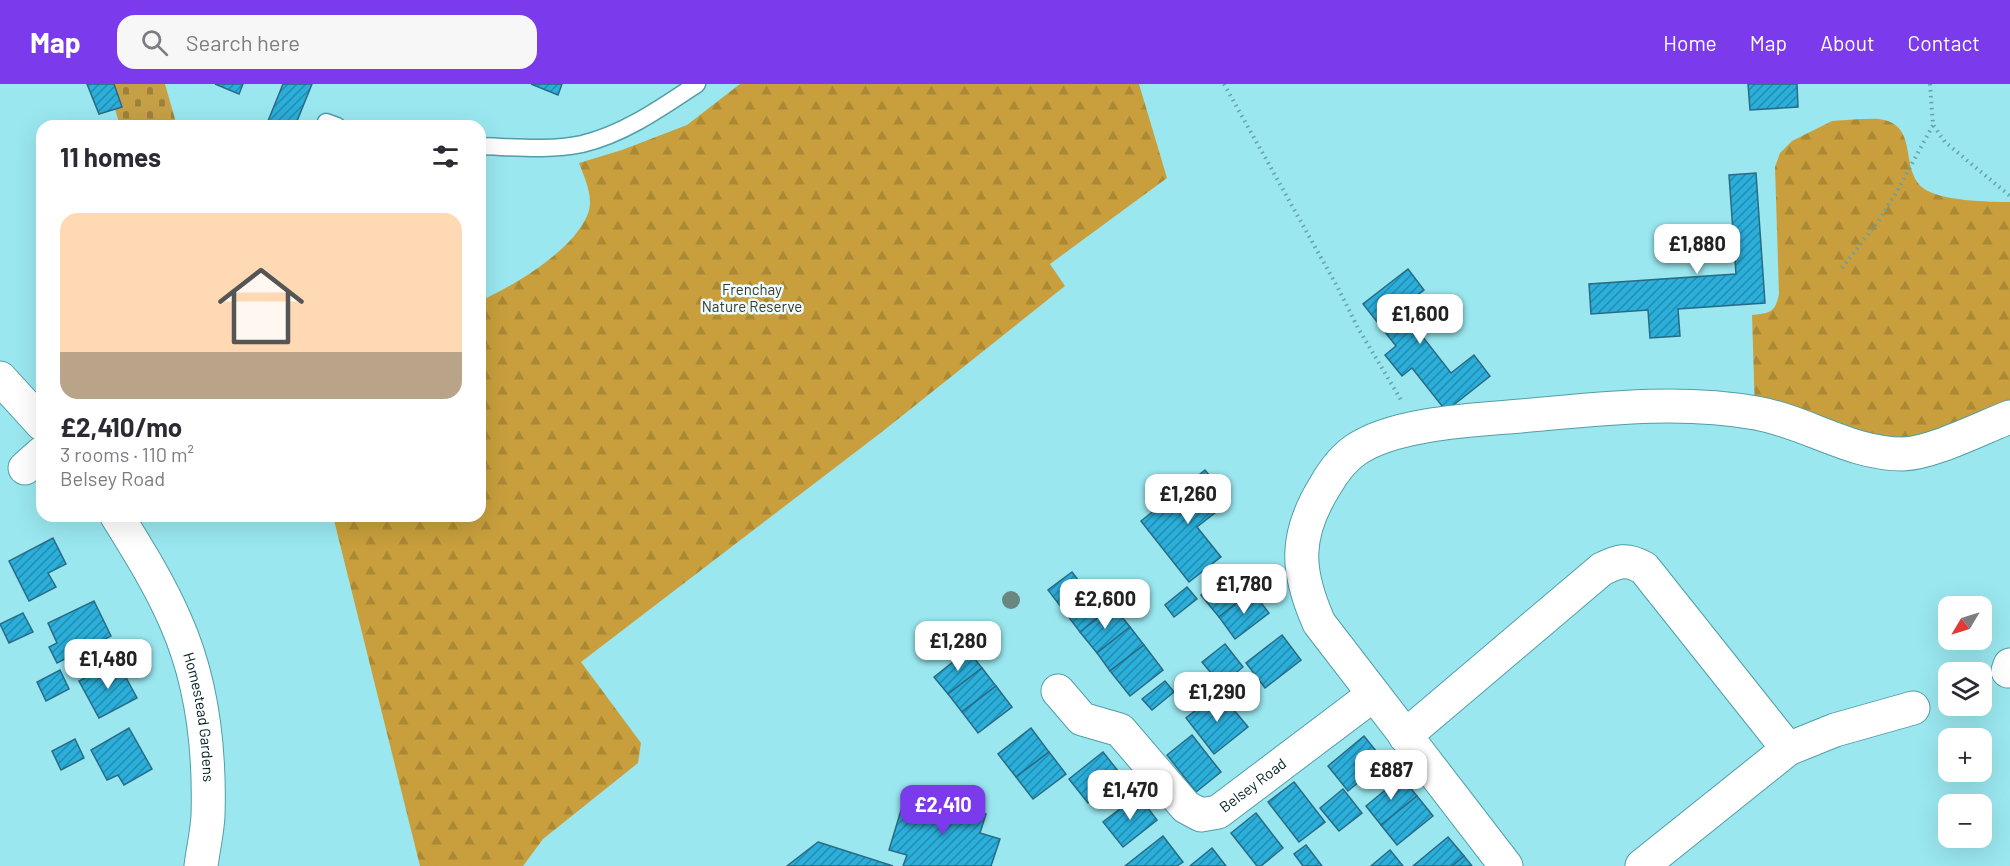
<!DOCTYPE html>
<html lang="en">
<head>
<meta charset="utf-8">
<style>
	body { margin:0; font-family:Barlow,sans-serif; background:#f7f7f7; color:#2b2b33; height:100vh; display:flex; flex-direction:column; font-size:22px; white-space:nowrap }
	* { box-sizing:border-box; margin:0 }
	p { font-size:20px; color:#7c7c81 }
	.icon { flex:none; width:33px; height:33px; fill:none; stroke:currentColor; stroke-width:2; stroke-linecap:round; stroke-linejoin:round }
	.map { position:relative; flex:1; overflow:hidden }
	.sheet { position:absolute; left:36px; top:36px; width:450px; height:402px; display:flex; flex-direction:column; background:#fff; border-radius:18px; box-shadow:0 6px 24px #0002 }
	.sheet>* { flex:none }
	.needle { width:39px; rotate:232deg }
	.tools { position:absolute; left:1938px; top:512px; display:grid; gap:12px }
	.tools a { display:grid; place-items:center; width:54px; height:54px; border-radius:12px; background:#fff; box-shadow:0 6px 24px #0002; font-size:30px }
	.price { position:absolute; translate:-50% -51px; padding:0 14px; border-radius:12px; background:#fff; color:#222; font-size:20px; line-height:39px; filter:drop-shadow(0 2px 3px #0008) }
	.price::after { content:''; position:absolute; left:50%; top:36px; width:18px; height:14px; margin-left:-9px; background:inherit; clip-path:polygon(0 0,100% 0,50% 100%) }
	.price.on { background:#7c3aed; color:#fff }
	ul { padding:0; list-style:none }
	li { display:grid; align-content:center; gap:12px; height:318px; padding:0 24px }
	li+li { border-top:2px solid #e1e1e2 }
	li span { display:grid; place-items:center; height:186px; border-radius:18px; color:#555 }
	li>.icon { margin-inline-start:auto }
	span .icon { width:108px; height:108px; fill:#fffc; stroke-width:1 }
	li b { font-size:26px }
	h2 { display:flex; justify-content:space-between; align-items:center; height:72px; padding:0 24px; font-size:26px }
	header { display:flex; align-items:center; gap:36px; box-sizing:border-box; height:84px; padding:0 30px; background:#7c3aed; color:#fff }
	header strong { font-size:28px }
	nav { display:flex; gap:33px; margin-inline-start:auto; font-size:21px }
	.search { width:420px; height:54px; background:#f7f7f7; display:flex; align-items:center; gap:15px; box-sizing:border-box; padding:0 21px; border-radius:18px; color:#7c7c81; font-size:22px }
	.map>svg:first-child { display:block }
</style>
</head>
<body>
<header>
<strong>Map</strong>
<div class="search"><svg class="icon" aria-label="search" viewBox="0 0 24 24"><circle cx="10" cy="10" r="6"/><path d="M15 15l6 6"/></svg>Search here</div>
<nav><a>Home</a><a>Map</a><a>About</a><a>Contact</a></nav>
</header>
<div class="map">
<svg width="2010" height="782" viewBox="0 0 2010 782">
	<defs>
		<pattern id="forest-firs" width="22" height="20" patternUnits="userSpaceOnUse" patternTransform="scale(1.5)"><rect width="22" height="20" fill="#c89f3c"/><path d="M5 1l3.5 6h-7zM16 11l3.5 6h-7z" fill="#aa8834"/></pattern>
		<pattern id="cemetery-stones" width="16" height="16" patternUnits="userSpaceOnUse" patternTransform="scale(1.5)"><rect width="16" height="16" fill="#c6a047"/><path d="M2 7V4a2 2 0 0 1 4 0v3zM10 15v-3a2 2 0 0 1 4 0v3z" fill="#9e823b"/></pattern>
		<pattern id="building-hatch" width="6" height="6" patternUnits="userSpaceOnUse" patternTransform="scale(1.5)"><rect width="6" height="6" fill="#2baeda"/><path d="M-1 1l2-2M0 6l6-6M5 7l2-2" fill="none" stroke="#228db0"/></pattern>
	</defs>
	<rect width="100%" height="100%" fill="#9ae7f0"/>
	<g fill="url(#forest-firs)">
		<path d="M740 0H1139L1167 94 1050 180 1065 202 883 347 581 578 641 659 638 679 543 755 523 782H420L333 432H480V217C515 201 571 168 587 132 595 115 585 95 579 79L622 66 687 41Z"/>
		<path d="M1861 35C1868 35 1877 34 1884 36 1918 44 1900 85 1923 104 1939 117 1990 118 2010 118V333L1925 366 1755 329 1752 231C1770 229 1775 229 1779 210L1775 83 1780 69 1792 57 1832 37Z"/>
	</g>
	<polygon fill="url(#cemetery-stones)" points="114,0 165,0 177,42 120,42 115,25 122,23"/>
	<g fill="url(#building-hatch)" stroke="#296b84" stroke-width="1.5">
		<polygon points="87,0 114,0 122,23 99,30"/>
		<polygon points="215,0 243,0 239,10"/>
		<polygon points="283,0 312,0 295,42 266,42"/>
		<polygon points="531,0 562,0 558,11"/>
		<polygon points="1748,0 1797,0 1798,23 1750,26"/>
		<polygon points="1756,89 1765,219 1678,225 1680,252 1650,254 1648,226 1591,230 1589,200 1736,190 1729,91"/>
		<polygon points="1408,185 1424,206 1400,224 1451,289 1474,271 1490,292 1446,327 1412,284 1402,292 1385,271 1396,262 1363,220"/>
		<polygon points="1205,386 1230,417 1197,443 1221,473 1189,498 1141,437"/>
		<polygon points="53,454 66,480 48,489 56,503 29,517 9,477"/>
		<polygon points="1234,485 1252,507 1219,533 1201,511"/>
		<polygon points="1072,488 1104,530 1080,548 1048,506"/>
		<polygon points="1187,503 1197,515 1174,533 1165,521"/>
		<polygon points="1252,507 1269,529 1235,555 1219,533"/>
		<polygon points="94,517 111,552 57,579 49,563 57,559 48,539"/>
		<polygon points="1113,522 1130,543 1097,569 1080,548"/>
		<polygon points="23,529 33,548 9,559 0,540"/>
		<polygon points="1130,543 1144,561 1110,587 1097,569"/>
		<polygon points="1282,551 1301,576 1265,604 1246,579"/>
		<polygon points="1225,560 1243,583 1221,601 1202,578"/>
		<polygon points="1144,561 1163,586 1130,612 1110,587"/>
		<polygon points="968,566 982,584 948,610 934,593"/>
		<polygon points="117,577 137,614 99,634 79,597"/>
		<polygon points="982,584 996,602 962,628 948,610"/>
		<polygon points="60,586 69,605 46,617 37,598"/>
		<polygon points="1165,597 1174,608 1152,626 1142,615"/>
		<polygon points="996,602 1012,623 978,649 962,628"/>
		<polygon points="1219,608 1248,643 1214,670 1186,634"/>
		<polygon points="129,644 152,685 124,701 118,691 107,696 91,666"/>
		<polygon points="1031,644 1049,668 1016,693 998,670"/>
		<polygon points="1192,651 1221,688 1196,708 1167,671"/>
		<polygon points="1364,652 1384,677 1348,707 1328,682"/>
		<polygon points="75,655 84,674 61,686 52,667"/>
		<polygon points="1049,668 1066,690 1033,715 1016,693"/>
		<polygon points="1103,668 1122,692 1088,719 1069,695"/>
		<polygon points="1401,693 1417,712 1381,741 1366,722"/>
		<polygon points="1294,698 1325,738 1299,758 1268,718"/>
		<polygon points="1343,705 1362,729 1339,747 1320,724"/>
		<polygon points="920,709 986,730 980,749 1000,755 991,782 903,782 907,771 889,766 902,723 915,727"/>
		<polygon points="1138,711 1157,736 1123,763 1103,738"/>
		<polygon points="1417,712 1433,732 1397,761 1381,741"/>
		<polygon points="1256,729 1283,764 1261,782 1257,782 1231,749"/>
		<polygon points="1163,752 1183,778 1177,782 1125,782"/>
		<polygon points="1448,753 1464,772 1452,782 1413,782"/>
		<polygon points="818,758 893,782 787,782"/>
		<polygon points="1306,761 1322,782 1303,782 1294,770"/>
		<polygon points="1212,764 1226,782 1190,782"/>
		<polygon points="1390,766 1403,782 1371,782"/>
		<polygon points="1464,772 1472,782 1452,782"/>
	</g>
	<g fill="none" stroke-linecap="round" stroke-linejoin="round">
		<defs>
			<g id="service">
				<polyline points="326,38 337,42"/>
				<path d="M480 62C513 63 549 67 582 60 624 50 661 24 697 0"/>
			</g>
			<g id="minor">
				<polyline points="0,294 42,340"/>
				<polyline points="25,384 42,369"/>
				<path id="s1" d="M117 432C138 466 159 499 175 536 202 596 210 666 208 732 207 749 203 766 201 782"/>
				<polyline points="2008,587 2010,581"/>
				<path id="s2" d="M1058 607 1082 635 1120 646 1186 723 1201 731 1218 728 1373 611"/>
				<path d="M1405 652 1602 485C1619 477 1626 474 1644 484L1788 665"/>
				<path d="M1506 782 1319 539C1296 487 1294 452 1325 402 1333 388 1343 374 1357 365 1396 339 1474 336 1521 332 1599 325 1678 315 1756 329 1807 338 1850 370 1903 370 1933 369 1981 344 2010 333"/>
				<polyline points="1642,782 1788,665 1835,646 1913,624"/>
			</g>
		</defs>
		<use href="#service" stroke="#529ea7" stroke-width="19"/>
		<use href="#minor" stroke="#529ea7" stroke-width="35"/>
		<g stroke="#65a1a8" stroke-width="4" stroke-dasharray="1.5 4.5" stroke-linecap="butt">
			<polyline points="1224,0 1338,204 1358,244 1401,316"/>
			<polyline points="1930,0 1933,41 1945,58 2010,112"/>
			<polyline points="1842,184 1877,139 1896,109 1933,41"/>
		</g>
		<use href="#service" stroke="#fff" stroke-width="16"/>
		<use href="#minor" stroke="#fff" stroke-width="33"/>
	</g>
	<circle fill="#69867f" cx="1011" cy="516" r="9"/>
	<g text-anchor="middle" stroke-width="5" stroke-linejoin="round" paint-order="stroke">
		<g font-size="15" fill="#413722" stroke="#edfcfe">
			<text x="752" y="211">Frenchay<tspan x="752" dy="17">Nature Reserve</tspan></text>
		</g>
		<g font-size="15" fill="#001c1f" stroke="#edfcfe">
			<text dy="5" stroke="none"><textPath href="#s1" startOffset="220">Homestead Gardens</textPath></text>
			<text dy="5" stroke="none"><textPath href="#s2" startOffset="256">Belsey Road</textPath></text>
		</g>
	</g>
</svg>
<div class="tools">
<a><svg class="needle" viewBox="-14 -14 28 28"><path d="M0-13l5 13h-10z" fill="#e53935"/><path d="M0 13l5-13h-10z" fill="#7c7c81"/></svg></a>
<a><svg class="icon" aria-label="layers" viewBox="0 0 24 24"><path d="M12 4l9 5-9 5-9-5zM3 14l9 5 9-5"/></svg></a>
<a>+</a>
<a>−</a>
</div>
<b class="price" style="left:1697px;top:191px">£1,880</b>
<b class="price" style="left:1420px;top:261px">£1,600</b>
<b class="price" style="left:1188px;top:441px">£1,260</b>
<b class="price" style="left:1244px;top:531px">£1,780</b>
<b class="price" style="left:1105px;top:546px">£2,600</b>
<b class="price" style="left:958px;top:588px">£1,280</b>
<b class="price" style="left:108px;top:606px">£1,480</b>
<b class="price" style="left:1217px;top:639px">£1,290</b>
<b class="price" style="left:1391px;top:717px">£887</b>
<b class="price" style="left:1130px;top:737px">£1,470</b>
<b class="price on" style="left:943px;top:752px">£2,410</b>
<section class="sheet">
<h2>11 homes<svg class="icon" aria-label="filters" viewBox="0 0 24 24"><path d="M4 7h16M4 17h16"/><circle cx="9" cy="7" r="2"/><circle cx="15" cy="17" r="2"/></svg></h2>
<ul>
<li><span style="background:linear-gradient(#ffd9b3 75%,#b9a48a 0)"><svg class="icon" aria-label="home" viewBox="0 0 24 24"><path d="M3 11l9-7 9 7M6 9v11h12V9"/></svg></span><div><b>£2,410/mo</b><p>3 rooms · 110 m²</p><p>Belsey Road</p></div></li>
</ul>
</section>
</div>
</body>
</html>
